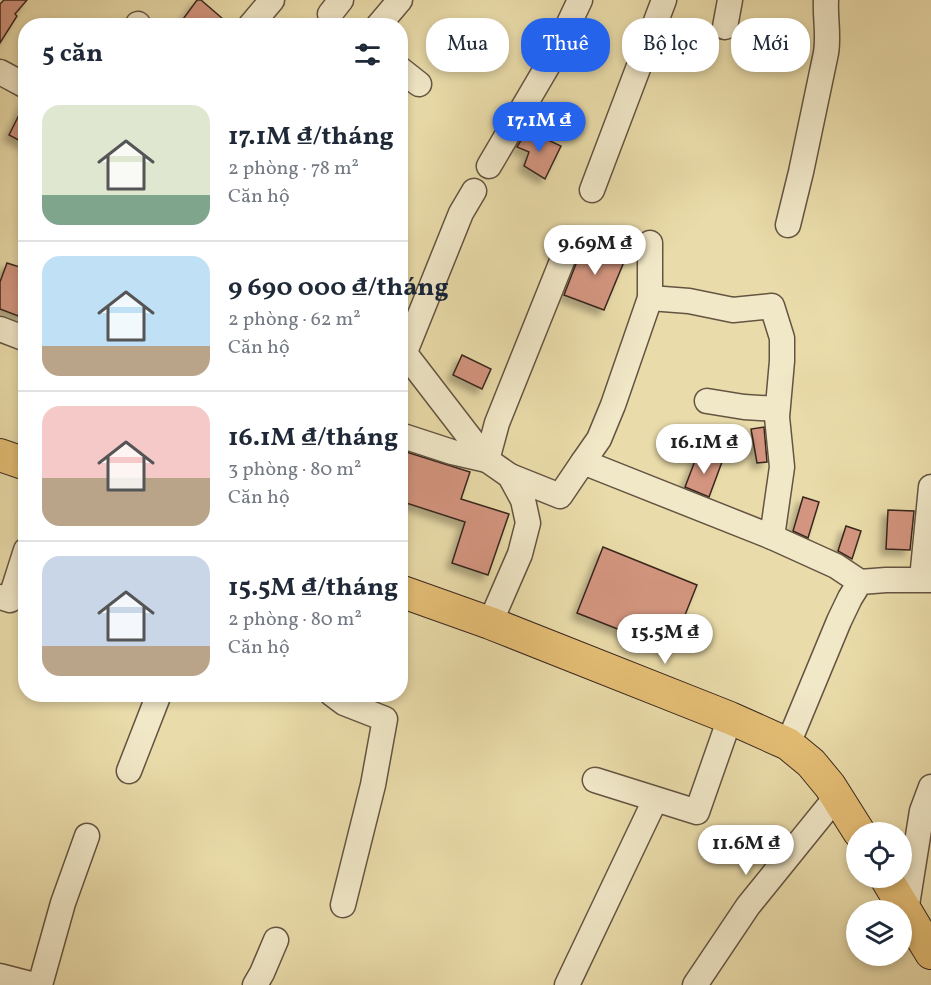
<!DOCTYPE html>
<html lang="vi">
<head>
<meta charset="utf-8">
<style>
	body { margin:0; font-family:Vollkorn,serif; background:#f6f6f7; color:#1f2937; height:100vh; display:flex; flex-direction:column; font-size:22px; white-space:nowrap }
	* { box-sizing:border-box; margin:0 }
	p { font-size:20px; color:#747a83 }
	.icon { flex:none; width:33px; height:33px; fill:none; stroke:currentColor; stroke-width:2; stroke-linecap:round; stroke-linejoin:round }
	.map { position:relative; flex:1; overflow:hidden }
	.side { position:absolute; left:18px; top:18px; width:390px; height:684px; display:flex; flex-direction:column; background:#fff; border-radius:24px; box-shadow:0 3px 9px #0003 }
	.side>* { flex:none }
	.banner { position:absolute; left:426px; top:18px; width:414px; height:54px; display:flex; gap:12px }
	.tools { position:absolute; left:846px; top:822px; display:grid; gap:12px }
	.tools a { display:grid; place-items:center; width:66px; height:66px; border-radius:50%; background:#fff; box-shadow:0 3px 9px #0003; font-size:30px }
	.price { position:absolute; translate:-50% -51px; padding:0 14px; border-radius:21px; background:#fff; color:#222; font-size:20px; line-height:39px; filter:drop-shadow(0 2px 3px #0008) }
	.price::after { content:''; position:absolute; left:50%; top:36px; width:18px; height:14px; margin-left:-9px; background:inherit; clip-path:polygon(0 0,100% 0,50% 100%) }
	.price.current { background:#2563eb; color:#fff }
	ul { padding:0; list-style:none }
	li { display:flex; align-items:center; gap:18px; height:150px; padding:0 24px }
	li+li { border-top:2px solid #e0e1e3 }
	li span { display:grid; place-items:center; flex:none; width:168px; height:120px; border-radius:18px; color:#555 }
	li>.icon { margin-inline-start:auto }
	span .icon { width:72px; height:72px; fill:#fffc; stroke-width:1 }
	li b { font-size:26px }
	h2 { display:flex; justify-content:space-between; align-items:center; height:72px; padding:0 24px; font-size:26px }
	.tag { padding:0 21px; border-radius:24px; background:#fff; box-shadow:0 3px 9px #0003; font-size:21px; line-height:54px }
	.tag.current { background:#2563eb; color:#fff }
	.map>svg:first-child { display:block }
</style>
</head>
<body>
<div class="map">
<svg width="931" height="985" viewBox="0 0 931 985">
	<defs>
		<filter id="shadow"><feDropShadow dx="-5.5" dy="5.5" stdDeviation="3" flood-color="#0004"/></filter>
	</defs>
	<rect width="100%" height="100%" fill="#eadcaa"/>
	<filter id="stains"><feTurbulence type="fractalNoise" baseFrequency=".00333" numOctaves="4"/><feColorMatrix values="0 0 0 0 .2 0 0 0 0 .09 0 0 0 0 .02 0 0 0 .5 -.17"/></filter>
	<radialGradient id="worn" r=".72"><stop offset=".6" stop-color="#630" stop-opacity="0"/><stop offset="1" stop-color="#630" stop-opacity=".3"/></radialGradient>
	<g fill="#d3957f" stroke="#38271f" stroke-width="1.5" filter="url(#shadow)">
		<polygon points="4,0 27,0 15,14 17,16 0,43 0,4"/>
		<polygon points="197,0 201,0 231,26 178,26"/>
		<polygon points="26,101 26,144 9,135"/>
		<polygon points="527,130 561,146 545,179 524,166 529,152 517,147"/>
		<polygon points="587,243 626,257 604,310 564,295 579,256"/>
		<polygon points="7,263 26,269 26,319 0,309 0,282"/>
		<polygon points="462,355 491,369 482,389 453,375"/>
		<polygon points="764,427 767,462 757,463 751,429"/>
		<polygon points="400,450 470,472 461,499 509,514 488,575 452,563 465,522 400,501"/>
		<polygon points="698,453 722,462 709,497 685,487"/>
		<polygon points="803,497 819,502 808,538 793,531"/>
		<polygon points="888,510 914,511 910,550 886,549"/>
		<polygon points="846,526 861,531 852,559 838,551"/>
		<polygon points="603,547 697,585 671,650 577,613"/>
	</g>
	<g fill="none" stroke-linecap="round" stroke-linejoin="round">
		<defs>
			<g id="minor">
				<polyline points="330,14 341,0"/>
				<polyline points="137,26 138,24"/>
				<polyline points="250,26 272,0"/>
				<polyline points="378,26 400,0"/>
				<polyline points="725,27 730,0"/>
				<polyline points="400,69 419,84"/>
				<polyline points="0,72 26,86"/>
				<polyline points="489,166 554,55 580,0"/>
				<polyline points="592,190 664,0"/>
				<path d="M788 225 801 172 826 53C829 35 825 18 826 0"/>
				<polyline points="650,298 689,301 733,310 772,306 782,338 782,361 777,417 782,467 772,537"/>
				<polyline points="0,329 26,339"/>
				<polyline points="400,347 487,460 510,476 523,500 528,523 520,554 490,623"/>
				<polyline points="405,352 461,213 474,191"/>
				<polyline points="707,401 744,407 777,409"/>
				<polyline points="400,435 452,452 487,460 497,423 566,251"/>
				<polyline points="583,462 599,439 613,405 650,298 650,243"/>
				<polyline points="510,476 560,496 583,462 772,537 836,566 860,582"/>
				<polyline points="922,579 931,487"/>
				<polyline points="0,597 10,600 26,550"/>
				<polyline points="332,694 344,703 385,719 373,785 343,905"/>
				<polyline points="788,744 839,621 850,598 860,582 886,580 931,580"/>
				<polyline points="129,771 159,694"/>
				<polyline points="595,780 697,812 730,718"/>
				<polyline points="906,911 922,811 931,787"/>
				<polyline points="0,976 35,985"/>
				<polyline points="40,985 63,903 87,836"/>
				<polyline points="255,985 262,973 276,940"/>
				<polyline points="567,985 655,800"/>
				<polyline points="695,985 748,906 837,796"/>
			</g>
			<g id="major">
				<polyline points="0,455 26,464"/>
				<polyline points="400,591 490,623 730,718 788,744 811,763 830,786 859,832"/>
				<polyline points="886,878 931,953"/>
			</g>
		</defs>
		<use href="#minor" stroke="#645442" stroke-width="27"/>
		<use href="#major" stroke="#38271f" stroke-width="34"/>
		<use href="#minor" stroke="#f1e8c8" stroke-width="24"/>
		<use href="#major" stroke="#e5be75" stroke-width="32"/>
	</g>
	<rect width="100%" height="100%" filter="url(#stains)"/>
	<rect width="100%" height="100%" fill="url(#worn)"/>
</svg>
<div class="tools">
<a><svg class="icon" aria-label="locate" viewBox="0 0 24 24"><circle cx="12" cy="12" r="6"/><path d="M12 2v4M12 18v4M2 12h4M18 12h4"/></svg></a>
<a><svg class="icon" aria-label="layers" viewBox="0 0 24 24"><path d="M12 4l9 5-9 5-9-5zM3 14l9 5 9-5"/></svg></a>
</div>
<b class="price current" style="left:539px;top:153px">17.1M ₫</b>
<b class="price" style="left:595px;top:276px">9.69M ₫</b>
<b class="price" style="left:704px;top:475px">16.1M ₫</b>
<b class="price" style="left:665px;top:665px">15.5M ₫</b>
<b class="price" style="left:746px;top:876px">11.6M ₫</b>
<div class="banner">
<a class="tag">Mua</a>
<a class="tag current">Thuê</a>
<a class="tag">Bộ lọc</a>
<a class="tag">Mới</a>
</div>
<section class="side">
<h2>5 căn<svg class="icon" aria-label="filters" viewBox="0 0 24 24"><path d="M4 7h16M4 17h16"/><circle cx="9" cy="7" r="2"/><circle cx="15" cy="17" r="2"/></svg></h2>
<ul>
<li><span style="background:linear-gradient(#dfe7d0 75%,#7fa58c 0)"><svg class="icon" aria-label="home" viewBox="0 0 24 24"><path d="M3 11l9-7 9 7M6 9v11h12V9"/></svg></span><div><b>17.1M ₫/tháng</b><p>2 phòng · 78 m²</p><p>Căn hộ</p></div></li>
<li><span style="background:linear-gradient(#bfe0f5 75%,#b9a48a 0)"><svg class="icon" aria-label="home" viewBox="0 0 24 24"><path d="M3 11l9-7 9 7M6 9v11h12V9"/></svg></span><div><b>9 690 000 ₫/tháng</b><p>2 phòng · 62 m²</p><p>Căn hộ</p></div></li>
<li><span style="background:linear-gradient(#f6c9c9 60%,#b9a48a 0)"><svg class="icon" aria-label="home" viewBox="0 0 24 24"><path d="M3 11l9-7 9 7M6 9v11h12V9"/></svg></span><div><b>16.1M ₫/tháng</b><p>3 phòng · 80 m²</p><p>Căn hộ</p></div></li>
<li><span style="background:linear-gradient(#c9d6e8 75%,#b9a48a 0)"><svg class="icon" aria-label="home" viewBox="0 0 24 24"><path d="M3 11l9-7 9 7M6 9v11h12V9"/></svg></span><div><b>15.5M ₫/tháng</b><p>2 phòng · 80 m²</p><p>Căn hộ</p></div></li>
</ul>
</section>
</div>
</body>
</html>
